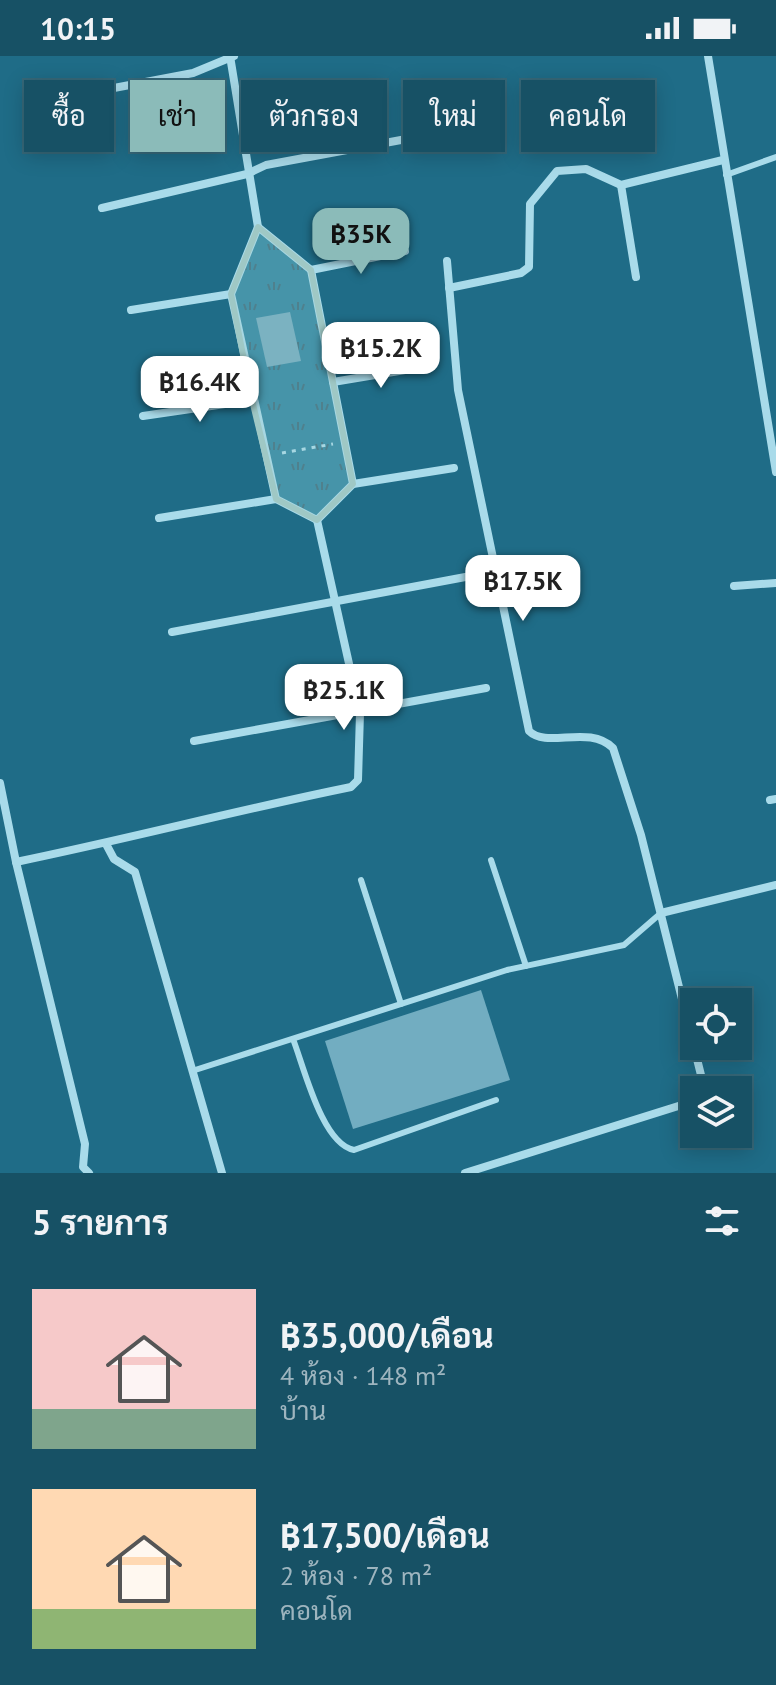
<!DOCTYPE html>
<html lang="th">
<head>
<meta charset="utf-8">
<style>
	body { margin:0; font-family:"PT Sans",Sarabun,sans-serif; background:#20576b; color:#f1f3f6; height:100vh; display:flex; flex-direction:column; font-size:30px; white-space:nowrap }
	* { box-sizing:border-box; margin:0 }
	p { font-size:26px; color:#9eb5bf }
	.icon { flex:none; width:44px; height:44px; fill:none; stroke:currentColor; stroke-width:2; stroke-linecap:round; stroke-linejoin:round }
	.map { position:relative; height:1117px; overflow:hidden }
	.panel { display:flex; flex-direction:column; background:#175165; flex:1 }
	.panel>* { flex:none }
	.hud { position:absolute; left:24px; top:24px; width:728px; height:72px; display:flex; gap:16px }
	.controls { position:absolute; left:680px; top:932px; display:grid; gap:16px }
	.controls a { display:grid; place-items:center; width:72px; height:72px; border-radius:0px; background:#175165; box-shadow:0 4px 20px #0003,0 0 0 2px #366879; font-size:40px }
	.price { position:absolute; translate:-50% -68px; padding:0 18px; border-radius:16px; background:#fff; color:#222; font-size:26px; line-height:52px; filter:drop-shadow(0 2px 4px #0008) }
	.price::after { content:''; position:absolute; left:50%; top:48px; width:24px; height:18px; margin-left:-12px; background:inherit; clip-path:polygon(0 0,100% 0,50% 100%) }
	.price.active { background:#8bbbb9; color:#111 }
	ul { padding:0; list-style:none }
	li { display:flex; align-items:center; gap:24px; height:200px; padding:0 32px }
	li span { display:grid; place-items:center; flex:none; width:224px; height:160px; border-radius:0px; color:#555 }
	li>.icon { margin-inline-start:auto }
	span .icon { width:96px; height:96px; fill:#fffc; stroke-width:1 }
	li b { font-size:34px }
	h2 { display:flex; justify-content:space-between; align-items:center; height:96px; padding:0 32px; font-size:34px }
	.pill { padding:0 28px; border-radius:0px; background:#175165; box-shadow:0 4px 20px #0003,0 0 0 2px #366879; font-size:28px; line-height:72px }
	.pill.active { background:#8bbbb9; color:#111 }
	.status { display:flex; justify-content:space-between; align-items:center; height:56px; padding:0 40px; background:#175165; direction:ltr }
	.status svg { height:22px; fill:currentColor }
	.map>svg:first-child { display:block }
</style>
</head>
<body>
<div class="status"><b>10:15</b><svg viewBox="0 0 49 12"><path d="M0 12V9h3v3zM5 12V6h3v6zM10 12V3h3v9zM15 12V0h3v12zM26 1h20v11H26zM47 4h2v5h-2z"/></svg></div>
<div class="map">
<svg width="776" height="1117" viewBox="0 0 776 1117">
	<defs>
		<pattern id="park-tufts" width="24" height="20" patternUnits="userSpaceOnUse" patternTransform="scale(2)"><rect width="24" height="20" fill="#3087a3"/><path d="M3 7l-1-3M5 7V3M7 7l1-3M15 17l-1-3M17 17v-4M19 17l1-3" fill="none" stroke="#3b6f80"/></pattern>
	</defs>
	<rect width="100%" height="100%" fill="#1f6c87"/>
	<polygon fill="url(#park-tufts)" points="258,171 311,214 353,428 317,464 276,443 231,238"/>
	<g fill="#72adc1">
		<polygon points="290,256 301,305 267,311 256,262"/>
		<polygon points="481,934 510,1024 353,1073 325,985"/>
	</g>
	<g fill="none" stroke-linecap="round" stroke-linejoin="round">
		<polyline stroke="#a9dbea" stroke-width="3" stroke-dasharray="4 6" stroke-linecap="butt" points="282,397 333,388"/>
		<g stroke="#a9dbea" stroke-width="6">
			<polyline points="726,119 776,101"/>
			<polyline points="491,804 526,910"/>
			<polyline points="361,824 401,948"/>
			<path d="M293 983C304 1011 322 1088 354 1094L496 1044"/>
			<polyline points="192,1015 507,914 624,889 661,857"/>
		</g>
		<g stroke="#a9dbea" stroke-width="8">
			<polyline points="230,0 258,171 231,238 276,443 317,464"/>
			<polyline points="708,0 776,416"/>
			<polyline points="77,39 193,17 234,0"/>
			<polyline points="621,129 636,221"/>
			<polyline points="102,152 247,118 266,109 482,69"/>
			<polyline points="258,171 311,214 353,428 317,464"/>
			<path d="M447 205 458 334 529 675C547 693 589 668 613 692L641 779 702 1023 700 1034"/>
			<polyline points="311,214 405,195"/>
			<polyline points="449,232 521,217 529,211 530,148 557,115 586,113 621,129 723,104"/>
			<polyline points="131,254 231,238"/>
			<polyline points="333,326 423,311"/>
			<polyline points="143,360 252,344"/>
			<polyline points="353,428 454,412"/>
			<polyline points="159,462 276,443"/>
			<polyline points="734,530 776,527"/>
			<polyline points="172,576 476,519"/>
			<polyline points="194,685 486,632"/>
			<polyline points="0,727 16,806 85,1088 83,1111 89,1117"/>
			<polyline points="770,744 776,743"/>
			<polyline points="106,788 114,803 135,816 222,1117"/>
			<path d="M16 806C128 783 238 754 351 731L358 724 360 657 317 464"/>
			<polyline points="661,857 776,829"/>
			<polyline points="465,1117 688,1047 694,1041"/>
		</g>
	</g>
	<path fill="#9fc8c5" fill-opacity="0.2" stroke="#9fc8c5" stroke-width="6" stroke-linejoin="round" d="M258 171 311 214 353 428 317 464 276 443 252 344 231 238Z"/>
</svg>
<div class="controls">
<a><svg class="icon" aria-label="locate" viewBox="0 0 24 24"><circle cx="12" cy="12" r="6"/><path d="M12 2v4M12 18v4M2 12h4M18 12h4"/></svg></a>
<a><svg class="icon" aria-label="layers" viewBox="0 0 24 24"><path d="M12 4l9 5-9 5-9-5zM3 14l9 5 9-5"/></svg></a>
</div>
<b class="price active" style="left:361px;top:220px">฿35K</b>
<b class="price" style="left:381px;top:334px">฿15.2K</b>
<b class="price" style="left:200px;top:368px">฿16.4K</b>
<b class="price" style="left:523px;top:567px">฿17.5K</b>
<b class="price" style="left:344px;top:676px">฿25.1K</b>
<div class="hud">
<a class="pill">ซื้อ</a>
<a class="pill active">เช่า</a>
<a class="pill">ตัวกรอง</a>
<a class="pill">ใหม่</a>
<a class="pill">คอนโด</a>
</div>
</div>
<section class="panel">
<h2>5 รายการ<svg class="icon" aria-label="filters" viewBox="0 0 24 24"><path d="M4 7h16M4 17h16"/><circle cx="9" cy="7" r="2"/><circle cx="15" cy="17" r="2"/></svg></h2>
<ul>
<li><span style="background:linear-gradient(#f6c9c9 75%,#7fa58c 0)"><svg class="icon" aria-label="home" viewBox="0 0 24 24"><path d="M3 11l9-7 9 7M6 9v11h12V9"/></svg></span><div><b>฿35,000/เดือน</b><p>4 ห้อง · 148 m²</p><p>บ้าน</p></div></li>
<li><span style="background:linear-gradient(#ffd9b3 75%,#8fb573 0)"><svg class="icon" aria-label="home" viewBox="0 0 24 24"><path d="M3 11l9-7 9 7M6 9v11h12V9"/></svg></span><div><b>฿17,500/เดือน</b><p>2 ห้อง · 78 m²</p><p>คอนโด</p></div></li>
</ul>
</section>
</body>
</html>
